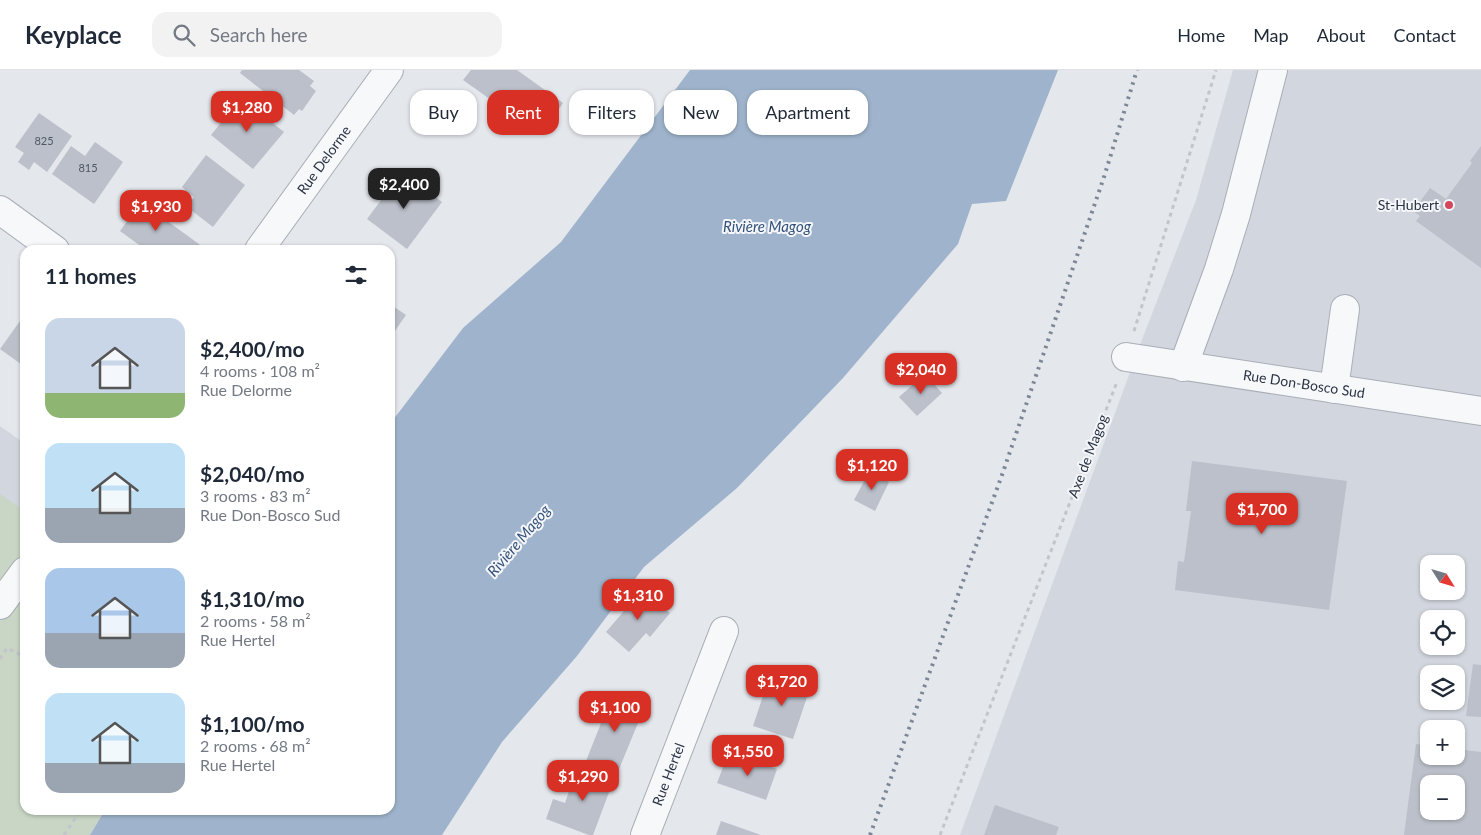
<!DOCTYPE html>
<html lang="en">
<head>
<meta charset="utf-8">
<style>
	body { margin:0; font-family:Lato,sans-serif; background:#f2f2f3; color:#1f2937; height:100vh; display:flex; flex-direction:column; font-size:19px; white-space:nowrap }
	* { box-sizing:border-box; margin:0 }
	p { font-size:16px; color:#747a83 }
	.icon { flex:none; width:28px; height:28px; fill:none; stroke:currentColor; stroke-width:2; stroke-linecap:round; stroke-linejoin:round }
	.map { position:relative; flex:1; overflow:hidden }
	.side { position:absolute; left:20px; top:175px; width:375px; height:570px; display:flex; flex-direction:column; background:#fff; border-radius:15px; box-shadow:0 1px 4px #0004 }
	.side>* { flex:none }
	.guide { position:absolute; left:410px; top:20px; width:475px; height:45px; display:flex; gap:10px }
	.needle { width:32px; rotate:127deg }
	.fabs { position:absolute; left:1420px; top:485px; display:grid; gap:10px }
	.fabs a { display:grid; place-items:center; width:45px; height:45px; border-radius:10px; background:#fff; box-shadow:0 1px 4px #0004; font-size:25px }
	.price { position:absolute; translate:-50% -42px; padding:0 11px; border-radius:10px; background:#d93025; color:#fff; font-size:16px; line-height:32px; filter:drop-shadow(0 1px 2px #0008) }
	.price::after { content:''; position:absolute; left:50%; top:30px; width:15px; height:11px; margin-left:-8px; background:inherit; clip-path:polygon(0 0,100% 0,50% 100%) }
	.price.active { background:#222; color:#fff }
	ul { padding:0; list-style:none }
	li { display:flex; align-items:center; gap:15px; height:125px; padding:0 25px }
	li span { display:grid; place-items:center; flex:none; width:140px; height:100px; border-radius:15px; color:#555 }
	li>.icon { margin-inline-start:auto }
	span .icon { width:60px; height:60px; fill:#fffc; stroke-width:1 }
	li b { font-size:21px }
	h2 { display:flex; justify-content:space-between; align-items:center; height:60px; padding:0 25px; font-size:21px }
	.chip { padding:0 18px; border-radius:15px; background:#fff; box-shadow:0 1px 4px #0004; font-size:18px; line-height:45px }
	.chip.active { background:#d93025; color:#fff }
	header { display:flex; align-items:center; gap:30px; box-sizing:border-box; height:70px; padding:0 25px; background:#fff; border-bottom:1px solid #e0e1e3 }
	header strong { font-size:24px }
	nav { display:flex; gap:28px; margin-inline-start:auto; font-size:18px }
	.search { width:350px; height:45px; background:#f2f2f3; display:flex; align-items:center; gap:12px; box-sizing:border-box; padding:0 18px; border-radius:15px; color:#747a83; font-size:19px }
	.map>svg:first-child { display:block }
</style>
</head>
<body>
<header>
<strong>Keyplace</strong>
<div class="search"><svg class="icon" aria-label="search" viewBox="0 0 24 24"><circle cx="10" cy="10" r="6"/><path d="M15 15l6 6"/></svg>Search here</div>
<nav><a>Home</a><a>Map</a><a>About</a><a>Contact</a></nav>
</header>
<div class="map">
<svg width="1481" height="765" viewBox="0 0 1481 765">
	<rect width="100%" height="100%" fill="#e4e7ec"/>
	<g fill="#d2d6de" fill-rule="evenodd">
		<path d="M1233 0H1481V765H960L1143 267 1196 130ZM1429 494H1456V521H1429ZM1429 549H1456V576H1429ZM1429 604H1456V631H1429ZM1429 659H1456V686H1429ZM1429 714H1456V741H1429Z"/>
		<polygon points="0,356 25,374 25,443 0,478"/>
	</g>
	<polygon fill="#c9d6c5" points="0,424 25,441 25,740 105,740 90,765 0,765"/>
	<polygon fill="#9fb4cc" points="690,0 1058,0 1006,131 972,134 958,174 843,308 737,418 644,497 577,586 502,672 442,765 90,765 105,740 390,740 390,354 463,258 561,172"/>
	<g fill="#bbc0ca" fill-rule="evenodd">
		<polygon points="242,0 299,0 314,11 310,16 316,21 302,41 299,39 294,45 240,3"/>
		<polygon points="471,0 517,0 563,33 541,65 463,10"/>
		<polygon points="241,28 284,62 253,99 211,65"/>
		<polygon points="39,43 72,66 47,102 34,92 29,100 18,92 24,83 15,77"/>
		<polygon points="95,72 123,92 94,134 52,104 71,76 85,86"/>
		<polygon points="1481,76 1481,198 1416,151 1420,146 1413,141 1430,118 1446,129 1472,93 1470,91"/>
		<polygon points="206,85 245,115 213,157 187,137 194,127 182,117"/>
		<polygon points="402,102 442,132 407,179 367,149"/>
		<polygon points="141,132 203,177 200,180 146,180 120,161"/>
		<polygon points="390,234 406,245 390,268"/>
		<polygon points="25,244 25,297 0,279"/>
		<polygon points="925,304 942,323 917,346 899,327"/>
		<polygon points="1192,391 1347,411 1329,540 1175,520 1178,491 1184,492 1191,441 1186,441"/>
		<polygon points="869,402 889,412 875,441 854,430"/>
		<polygon points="642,520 670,543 650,567 646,563 629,582 606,562"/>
		<polygon points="1473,594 1481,595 1481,647 1466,646"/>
		<polygon points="770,605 810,618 793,669 753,656"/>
		<polygon points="613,623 645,636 617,704 586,691"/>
		<path d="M1416 674 1429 676V686H1456V679L1481 682V765H1404ZM1429 714H1456V741H1429Z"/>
		<polygon points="735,684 777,699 766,730 717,713 725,692 732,694"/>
		<polygon points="578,695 614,709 593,765 589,765 546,749 553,729 565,733"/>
		<polygon points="995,735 1059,757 1056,765 984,765"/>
		<polygon points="721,751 761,765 716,765"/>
	</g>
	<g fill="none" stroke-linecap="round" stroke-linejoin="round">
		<defs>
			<g id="minor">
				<polyline points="0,140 55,180"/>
				<path id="s1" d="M259 180 389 0"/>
				<path id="s2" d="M1126 287 1481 341"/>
				<polyline points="1183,297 1219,199 1236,144 1273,0"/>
				<polyline points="1334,319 1345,239"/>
				<polyline points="0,535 25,501"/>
				<path id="s3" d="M645 765 724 561"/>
			</g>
		</defs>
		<use href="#minor" stroke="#a9aeb7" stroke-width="30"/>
		<g stroke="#c2c5cb" stroke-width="3" stroke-dasharray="4 4" stroke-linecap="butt">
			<polyline points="1134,261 1216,0"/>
			<polyline points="0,589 7,578 25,587"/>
			<polyline points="64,765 81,740"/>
			<polyline points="940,765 1117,312"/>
		</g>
		<use href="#minor" stroke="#f7f8fa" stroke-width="28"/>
		<polyline stroke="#7d8696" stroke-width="4" stroke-dasharray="2.5 5" stroke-linecap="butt" points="870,765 1002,405 1104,107 1137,0"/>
	</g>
	<circle fill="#d1495b" stroke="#f4f6f9" stroke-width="2" cx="1449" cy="135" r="5"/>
	<g text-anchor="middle" stroke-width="4" stroke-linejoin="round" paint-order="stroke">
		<g font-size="11" fill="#4f5766">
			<text x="44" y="75">825</text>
			<text x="88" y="102">815</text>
		</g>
		<g font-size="14" fill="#2b3445" stroke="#f4f6f9">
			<text dy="5" stroke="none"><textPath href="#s1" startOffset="111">Rue Delorme</textPath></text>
			<text dy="5" stroke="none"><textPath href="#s2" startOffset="180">Rue Don-Bosco Sud</textPath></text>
			<text transform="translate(1088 386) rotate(-69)" y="5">Axe de Magog</text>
			<text dy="5" stroke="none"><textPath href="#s3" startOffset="65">Rue Hertel</textPath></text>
		</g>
		<g font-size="14" fill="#2b3445" stroke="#f4f6f9" text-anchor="end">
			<text x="1439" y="140">St-Hubert</text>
		</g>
		<g font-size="15" font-style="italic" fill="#34527a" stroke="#f4f6f9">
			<text x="767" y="162">Rivière Magog</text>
			<text transform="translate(519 471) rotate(-50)" y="5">Rivière Magog</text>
		</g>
	</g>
</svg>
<div class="fabs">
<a><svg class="needle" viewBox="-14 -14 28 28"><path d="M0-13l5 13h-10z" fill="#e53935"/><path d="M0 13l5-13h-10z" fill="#747a83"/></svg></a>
<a><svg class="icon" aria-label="locate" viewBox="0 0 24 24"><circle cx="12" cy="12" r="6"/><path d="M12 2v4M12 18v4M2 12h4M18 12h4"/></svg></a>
<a><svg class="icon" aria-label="layers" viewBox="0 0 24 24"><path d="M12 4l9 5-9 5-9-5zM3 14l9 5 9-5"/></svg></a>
<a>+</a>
<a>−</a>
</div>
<b class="price" style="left:247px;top:63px">$1,280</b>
<b class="price active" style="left:404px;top:140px">$2,400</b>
<b class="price" style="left:156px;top:162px">$1,930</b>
<b class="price" style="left:921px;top:325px">$2,040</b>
<b class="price" style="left:872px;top:421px">$1,120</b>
<b class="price" style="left:1262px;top:465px">$1,700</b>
<b class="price" style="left:638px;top:551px">$1,310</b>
<b class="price" style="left:782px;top:637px">$1,720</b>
<b class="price" style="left:615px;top:663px">$1,100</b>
<b class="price" style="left:748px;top:707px">$1,550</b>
<b class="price" style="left:583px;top:732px">$1,290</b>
<div class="guide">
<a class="chip">Buy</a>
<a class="chip active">Rent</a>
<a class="chip">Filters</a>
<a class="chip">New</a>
<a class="chip">Apartment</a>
</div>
<section class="side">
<h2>11 homes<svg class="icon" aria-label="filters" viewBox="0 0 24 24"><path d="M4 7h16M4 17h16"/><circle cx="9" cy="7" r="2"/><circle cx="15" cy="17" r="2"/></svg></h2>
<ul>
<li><span style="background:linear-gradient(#c9d6e8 75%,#8fb573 0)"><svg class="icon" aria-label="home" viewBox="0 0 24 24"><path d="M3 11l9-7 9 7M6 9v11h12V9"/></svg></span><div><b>$2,400/mo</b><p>4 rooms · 108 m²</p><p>Rue Delorme</p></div></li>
<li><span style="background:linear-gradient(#bfe0f5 65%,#9aa5b1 0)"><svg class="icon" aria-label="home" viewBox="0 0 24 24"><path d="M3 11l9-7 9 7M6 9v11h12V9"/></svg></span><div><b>$2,040/mo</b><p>3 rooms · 83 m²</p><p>Rue Don-Bosco Sud</p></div></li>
<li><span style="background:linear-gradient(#a9c7e8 65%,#9aa5b1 0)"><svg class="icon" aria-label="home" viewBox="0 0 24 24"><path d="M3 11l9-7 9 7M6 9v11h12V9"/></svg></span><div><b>$1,310/mo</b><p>2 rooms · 58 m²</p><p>Rue Hertel</p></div></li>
<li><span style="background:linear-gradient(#bfe0f5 70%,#9aa5b1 0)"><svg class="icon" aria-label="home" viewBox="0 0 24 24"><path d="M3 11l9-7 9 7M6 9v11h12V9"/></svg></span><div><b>$1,100/mo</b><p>2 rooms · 68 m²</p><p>Rue Hertel</p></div></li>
</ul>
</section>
</div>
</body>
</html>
